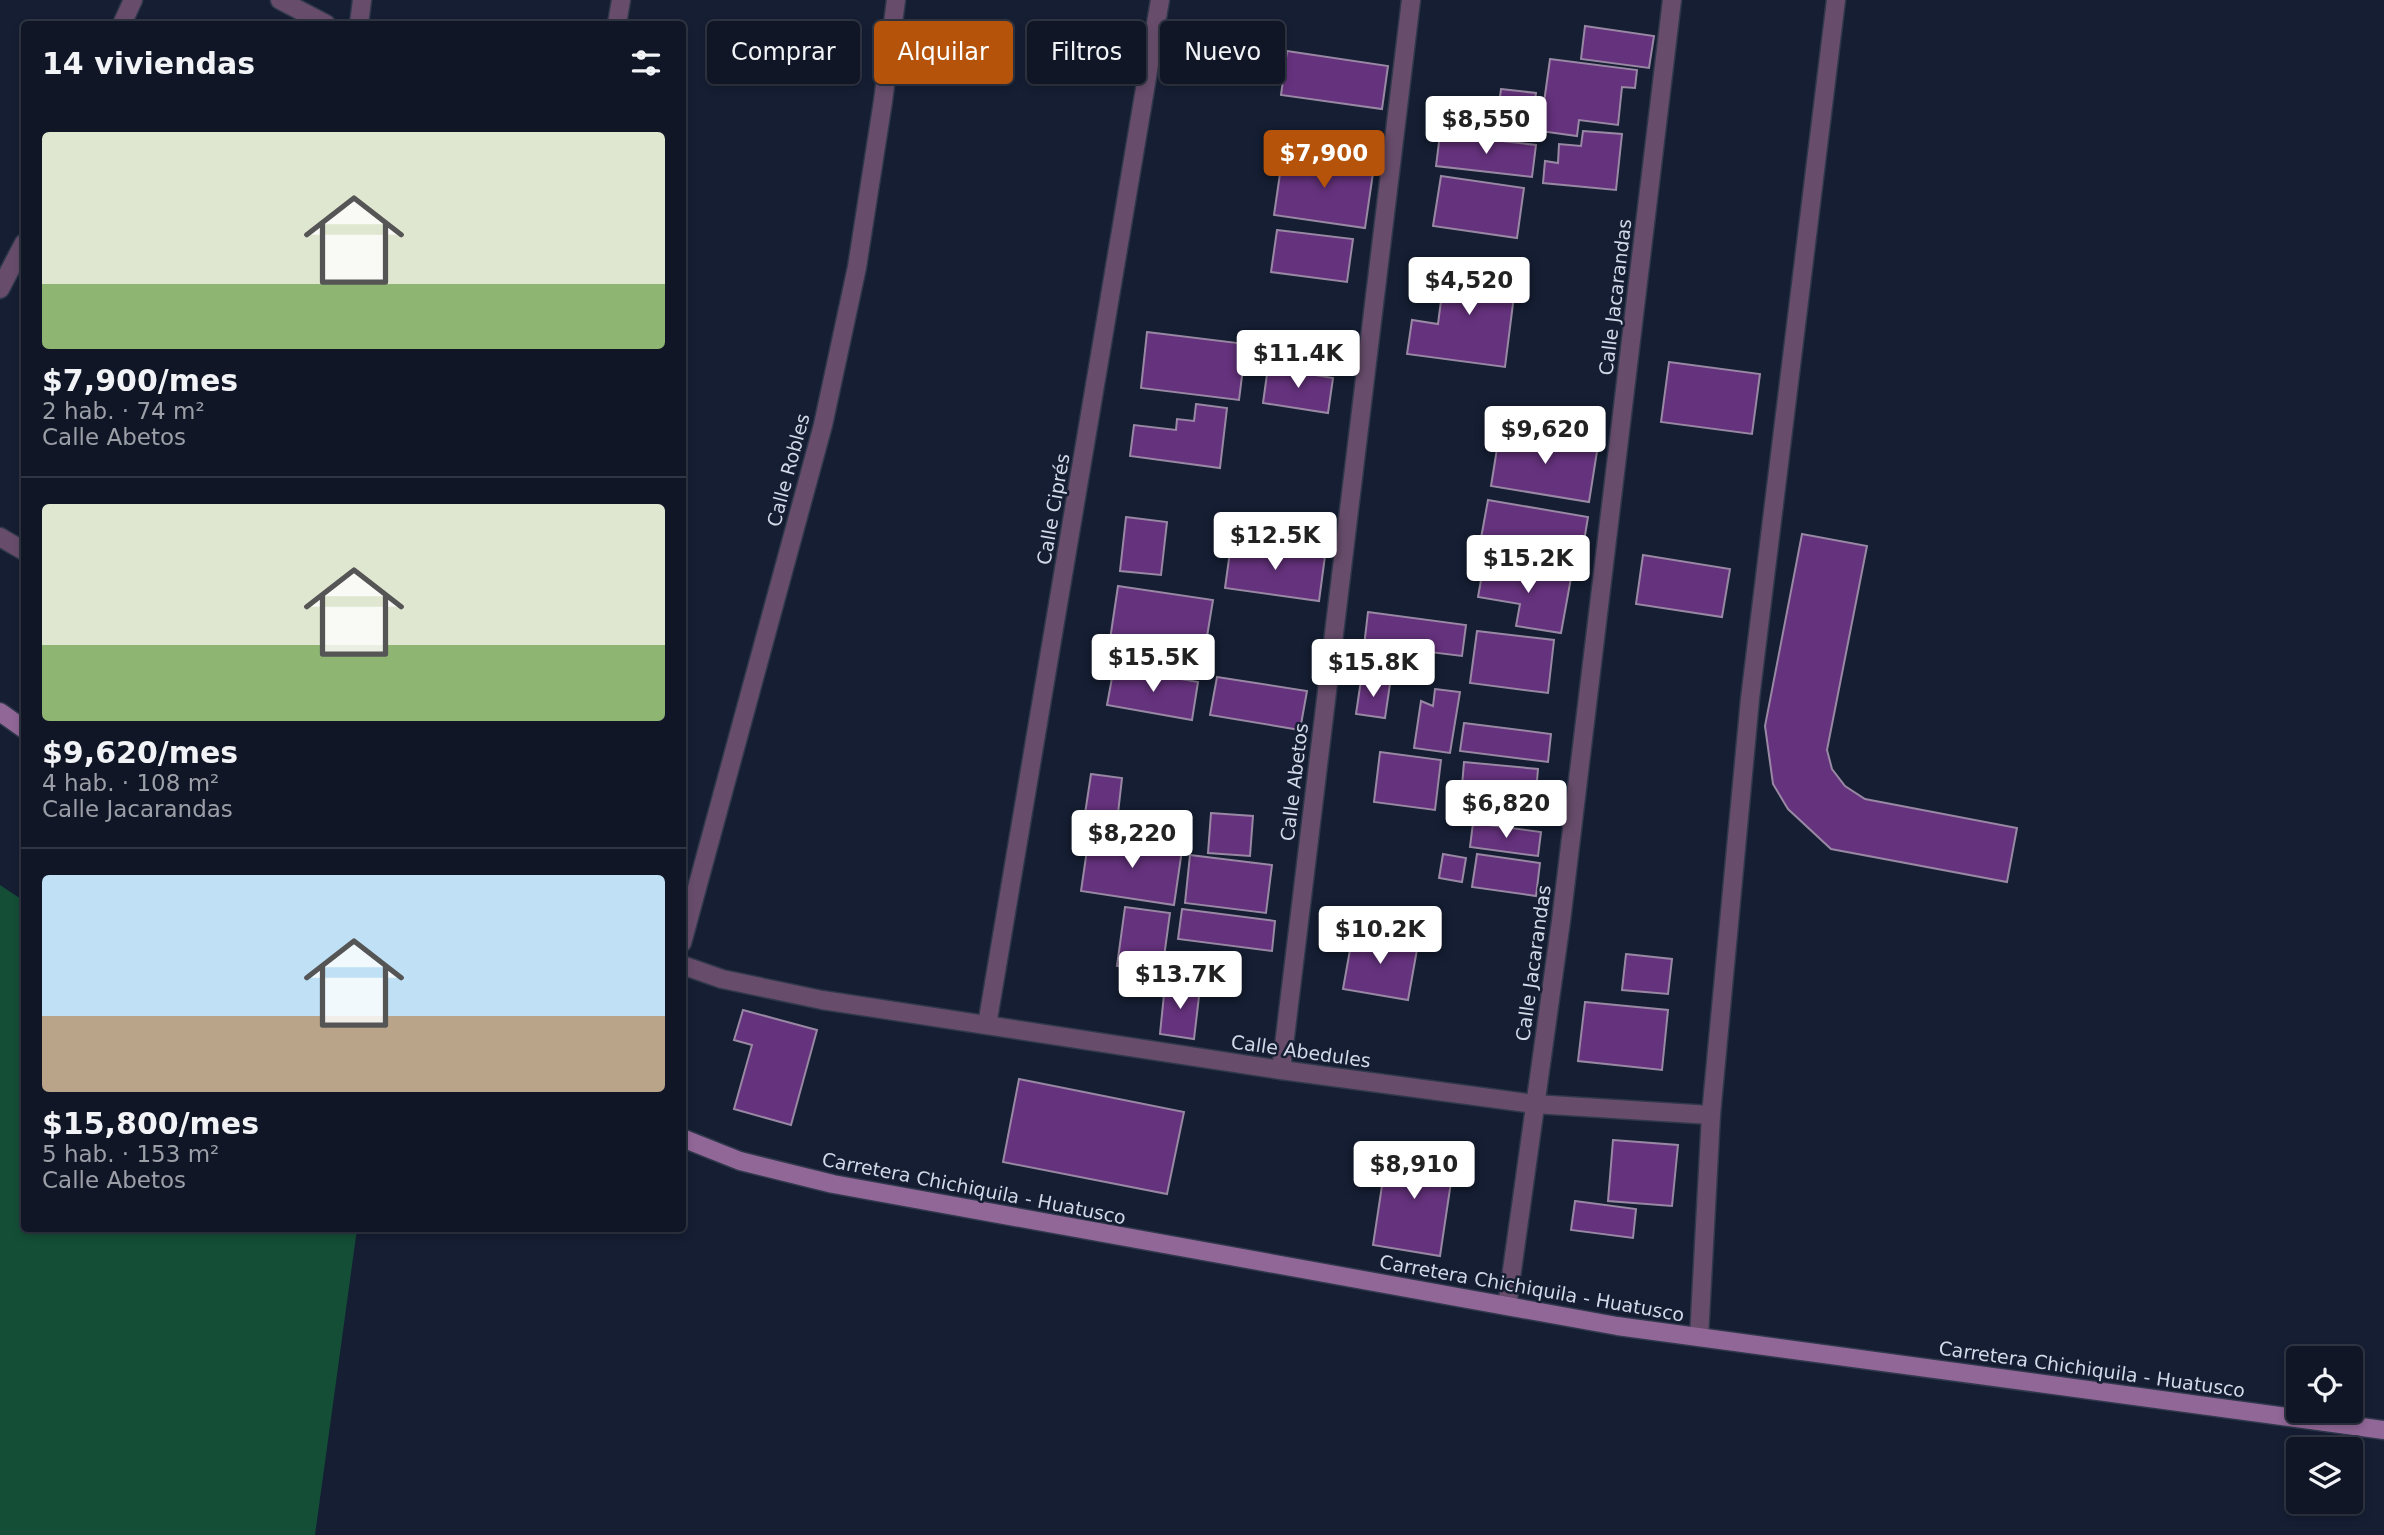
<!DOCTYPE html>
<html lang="es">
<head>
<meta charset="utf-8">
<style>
	body { margin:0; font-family:"DejaVu Sans",sans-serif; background:#1e2332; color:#f1f3f6; height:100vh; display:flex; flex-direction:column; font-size:26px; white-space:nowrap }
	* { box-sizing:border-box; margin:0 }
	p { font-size:23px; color:#9c9fa7 }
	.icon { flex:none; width:38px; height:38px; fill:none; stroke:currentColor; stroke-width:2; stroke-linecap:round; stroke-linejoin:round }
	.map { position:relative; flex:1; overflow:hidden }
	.details { position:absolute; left:21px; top:21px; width:665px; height:1211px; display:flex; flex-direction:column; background:#101626; border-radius:7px; box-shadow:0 4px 10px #0003,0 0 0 2px #303543 }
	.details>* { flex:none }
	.top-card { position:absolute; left:707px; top:21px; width:665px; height:63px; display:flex; gap:14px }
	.tools { position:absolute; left:2286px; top:1346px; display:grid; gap:14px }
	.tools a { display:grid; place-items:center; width:77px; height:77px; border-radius:7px; background:#101626; box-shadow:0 4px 10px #0003,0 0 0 2px #303543; font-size:35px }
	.price { position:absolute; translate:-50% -60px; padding:0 16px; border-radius:7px; background:#fff; color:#222; font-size:23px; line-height:46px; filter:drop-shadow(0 2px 4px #0008) }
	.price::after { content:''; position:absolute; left:50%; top:42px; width:21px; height:16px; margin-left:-10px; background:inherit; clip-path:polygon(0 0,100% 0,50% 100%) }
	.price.on { background:#b45309; color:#fff }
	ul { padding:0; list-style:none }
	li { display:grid; align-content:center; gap:14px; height:371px; padding:0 21px }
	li+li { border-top:2px solid #303543 }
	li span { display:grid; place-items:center; height:217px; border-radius:7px; color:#555 }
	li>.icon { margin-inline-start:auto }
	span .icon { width:126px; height:126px; fill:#fffc; stroke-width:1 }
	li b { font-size:30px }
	h2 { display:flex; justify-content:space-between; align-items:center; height:84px; padding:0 21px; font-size:30px }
	.pill { padding:0 24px; border-radius:7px; background:#101626; box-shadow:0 4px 10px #0003,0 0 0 2px #303543; font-size:24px; line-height:63px }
	.pill.on { background:#b45309; color:#fff }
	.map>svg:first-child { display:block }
</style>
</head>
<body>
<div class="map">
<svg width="2384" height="1535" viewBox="0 0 2384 1535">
	<rect width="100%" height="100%" fill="#151e33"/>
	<polygon fill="#144e37" points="0,885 24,901 24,1228 357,1229 315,1535 0,1535"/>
	<g fill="#65327d" stroke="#9988a3" stroke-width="2">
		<polygon points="1585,26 1654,36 1649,68 1581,59"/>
		<polygon points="1287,51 1388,66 1382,109 1281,95"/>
		<polygon points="1550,59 1637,70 1635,88 1622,87 1618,125 1579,120 1577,136 1540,131"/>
		<polygon points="1501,89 1536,93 1530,138 1495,134"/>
		<polygon points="1583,131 1622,134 1616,190 1543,183 1545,161 1558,163 1559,144 1581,146"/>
		<polygon points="1440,134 1536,145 1532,177 1436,166"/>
		<polygon points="1283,153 1374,166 1365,228 1274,215"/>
		<polygon points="1441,176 1524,188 1517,238 1433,226"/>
		<polygon points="1277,230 1353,239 1347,282 1271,272"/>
		<polygon points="1446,262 1517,272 1505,367 1407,354 1412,320 1438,324"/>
		<polygon points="1147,332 1246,344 1239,400 1141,388"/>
		<polygon points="1669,362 1760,374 1752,434 1661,422"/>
		<polygon points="1268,367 1333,378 1328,413 1263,403"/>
		<polygon points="1196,404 1227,408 1220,468 1130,456 1134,425 1176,430 1177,419 1194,421"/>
		<polygon points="1500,430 1598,445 1589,502 1491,486"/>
		<polygon points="1488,500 1588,517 1580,566 1479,549"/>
		<polygon points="1126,517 1167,522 1161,575 1120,571"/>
		<polygon points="1802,534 1867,546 1827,750 1832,769 1845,786 1865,799 2017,828 2007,882 1831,849 1788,809 1773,784 1765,726"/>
		<polygon points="1231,544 1325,556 1319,601 1225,588"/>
		<polygon points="1643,555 1730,569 1722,617 1636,604"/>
		<polygon points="1484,563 1571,578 1561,633 1516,626 1520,604 1478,597"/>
		<polygon points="1118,586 1213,600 1202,667 1108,653"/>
		<polygon points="1368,612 1466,625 1462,656 1422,651 1419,679 1361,672"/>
		<polygon points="1477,631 1554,640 1548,693 1470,683"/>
		<polygon points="1114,667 1198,682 1192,720 1107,705"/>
		<polygon points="1217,677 1307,691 1300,730 1210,715"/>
		<polygon points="1361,680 1390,684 1385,718 1356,714"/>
		<polygon points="1435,689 1460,692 1450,753 1414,748 1421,701 1433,706"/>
		<polygon points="1464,723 1551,734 1548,762 1460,751"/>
		<polygon points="1380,752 1441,760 1435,810 1374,802"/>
		<polygon points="1464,762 1538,769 1536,792 1462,786"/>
		<polygon points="1091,774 1122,778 1116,831 1083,827"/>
		<polygon points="1211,813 1253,816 1250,856 1208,853"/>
		<polygon points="1473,823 1541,832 1538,856 1470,847"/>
		<polygon points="1089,836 1182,850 1174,905 1081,891"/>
		<polygon points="1443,854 1466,858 1462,882 1439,878"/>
		<polygon points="1477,854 1540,863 1536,896 1472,887"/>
		<polygon points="1190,855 1272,865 1266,913 1185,903"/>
		<polygon points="1125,907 1170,913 1162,972 1117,966"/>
		<polygon points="1182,909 1275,921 1272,951 1178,939"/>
		<polygon points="1353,933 1418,944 1408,1000 1343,989"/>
		<polygon points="1626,954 1672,959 1668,994 1622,990"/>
		<polygon points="1165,984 1200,988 1194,1039 1160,1034"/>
		<polygon points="1585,1002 1668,1010 1662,1070 1578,1061"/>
		<polygon points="743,1010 817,1030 791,1125 734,1109 752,1045 734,1040"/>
		<polygon points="1019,1079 1184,1112 1167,1194 1003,1162"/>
		<polygon points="1613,1140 1678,1145 1672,1206 1608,1201"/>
		<polygon points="1388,1146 1455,1155 1440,1256 1373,1245"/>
		<polygon points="1575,1201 1636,1209 1633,1238 1571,1230"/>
	</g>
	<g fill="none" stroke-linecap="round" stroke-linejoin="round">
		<defs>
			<g id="street">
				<polyline points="280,0 326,24"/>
				<polyline points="122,24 133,0"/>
				<polyline points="359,24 362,0"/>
				<polyline points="617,24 621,0"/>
				<polyline points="0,289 24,243"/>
				<polyline points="0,537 24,551"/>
				<polyline points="682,943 823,425 857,267 883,101 896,0"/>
				<polyline points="682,965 722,979 822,1000 1281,1070 1534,1104 1711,1115"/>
				<polyline points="987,1025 1160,0"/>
				<polyline points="1281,1070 1411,0"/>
				<polyline points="1507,1306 1561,921 1672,0"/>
				<polyline points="1699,1337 1711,1115 1750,699 1836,0"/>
			</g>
			<g id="secondary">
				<polyline points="0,712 24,729"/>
				<polyline points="682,1138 740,1161 833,1184 1617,1326 2384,1430"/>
			</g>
		</defs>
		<use href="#street" stroke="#30384c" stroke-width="21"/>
		<use href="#secondary" stroke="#30384c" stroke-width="21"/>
		<use href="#street" stroke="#674d6b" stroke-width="18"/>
		<use href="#secondary" stroke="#916797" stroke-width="18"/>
	</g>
	<g text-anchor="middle" stroke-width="5" stroke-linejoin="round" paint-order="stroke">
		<g font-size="19" fill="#d3d9e8" stroke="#151e33">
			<text transform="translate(1615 297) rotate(-83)" y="7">Calle Jacarandas</text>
			<text transform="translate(788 470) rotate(-75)" y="7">Calle Robles</text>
			<text transform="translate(1053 509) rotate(-80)" y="7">Calle Ciprés</text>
			<text transform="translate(1294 782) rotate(-83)" y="7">Calle Abetos</text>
			<text transform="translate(1533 963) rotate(-82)" y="7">Calle Jacarandas</text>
			<text transform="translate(1301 1051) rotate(8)" y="7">Calle Abedules</text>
			<text transform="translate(974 1188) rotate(11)" y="7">Carretera Chichiquila - Huatusco</text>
			<text transform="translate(1532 1288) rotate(10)" y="7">Carretera Chichiquila - Huatusco</text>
			<text transform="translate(2092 1369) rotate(8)" y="7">Carretera Chichiquila - Huatusco</text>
		</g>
	</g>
</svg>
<div class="tools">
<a><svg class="icon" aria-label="locate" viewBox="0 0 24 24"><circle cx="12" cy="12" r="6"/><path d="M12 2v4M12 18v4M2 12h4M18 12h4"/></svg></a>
<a><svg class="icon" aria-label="layers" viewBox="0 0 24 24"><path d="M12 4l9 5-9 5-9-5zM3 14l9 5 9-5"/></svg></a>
</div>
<b class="price" style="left:1486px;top:156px">$8,550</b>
<b class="price on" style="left:1324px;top:190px">$7,900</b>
<b class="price" style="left:1469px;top:317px">$4,520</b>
<b class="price" style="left:1298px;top:390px">$11.4K</b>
<b class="price" style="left:1545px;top:466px">$9,620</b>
<b class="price" style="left:1275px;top:572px">$12.5K</b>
<b class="price" style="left:1528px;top:595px">$15.2K</b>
<b class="price" style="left:1153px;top:694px">$15.5K</b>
<b class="price" style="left:1373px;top:699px">$15.8K</b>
<b class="price" style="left:1506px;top:840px">$6,820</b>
<b class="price" style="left:1132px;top:870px">$8,220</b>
<b class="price" style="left:1380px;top:966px">$10.2K</b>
<b class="price" style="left:1180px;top:1011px">$13.7K</b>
<b class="price" style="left:1414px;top:1201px">$8,910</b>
<div class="top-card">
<a class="pill">Comprar</a>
<a class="pill on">Alquilar</a>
<a class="pill">Filtros</a>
<a class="pill">Nuevo</a>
</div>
<section class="details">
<h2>14 viviendas<svg class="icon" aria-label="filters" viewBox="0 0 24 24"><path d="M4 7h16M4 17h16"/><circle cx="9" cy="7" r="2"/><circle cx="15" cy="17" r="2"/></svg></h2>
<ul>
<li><span style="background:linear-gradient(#dfe7d0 70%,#8fb573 0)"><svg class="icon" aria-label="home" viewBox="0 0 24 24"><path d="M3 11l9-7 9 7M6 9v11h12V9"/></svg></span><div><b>$7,900/mes</b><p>2 hab. · 74 m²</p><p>Calle Abetos</p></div></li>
<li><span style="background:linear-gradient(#dfe7d0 65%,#8fb573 0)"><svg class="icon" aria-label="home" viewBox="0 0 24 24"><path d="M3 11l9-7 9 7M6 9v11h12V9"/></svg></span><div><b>$9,620/mes</b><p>4 hab. · 108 m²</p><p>Calle Jacarandas</p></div></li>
<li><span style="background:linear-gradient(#bfe0f5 65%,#b9a48a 0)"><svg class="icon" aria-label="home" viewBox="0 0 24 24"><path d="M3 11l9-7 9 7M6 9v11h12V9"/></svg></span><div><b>$15,800/mes</b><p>5 hab. · 153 m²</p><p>Calle Abetos</p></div></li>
</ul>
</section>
</div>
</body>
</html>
